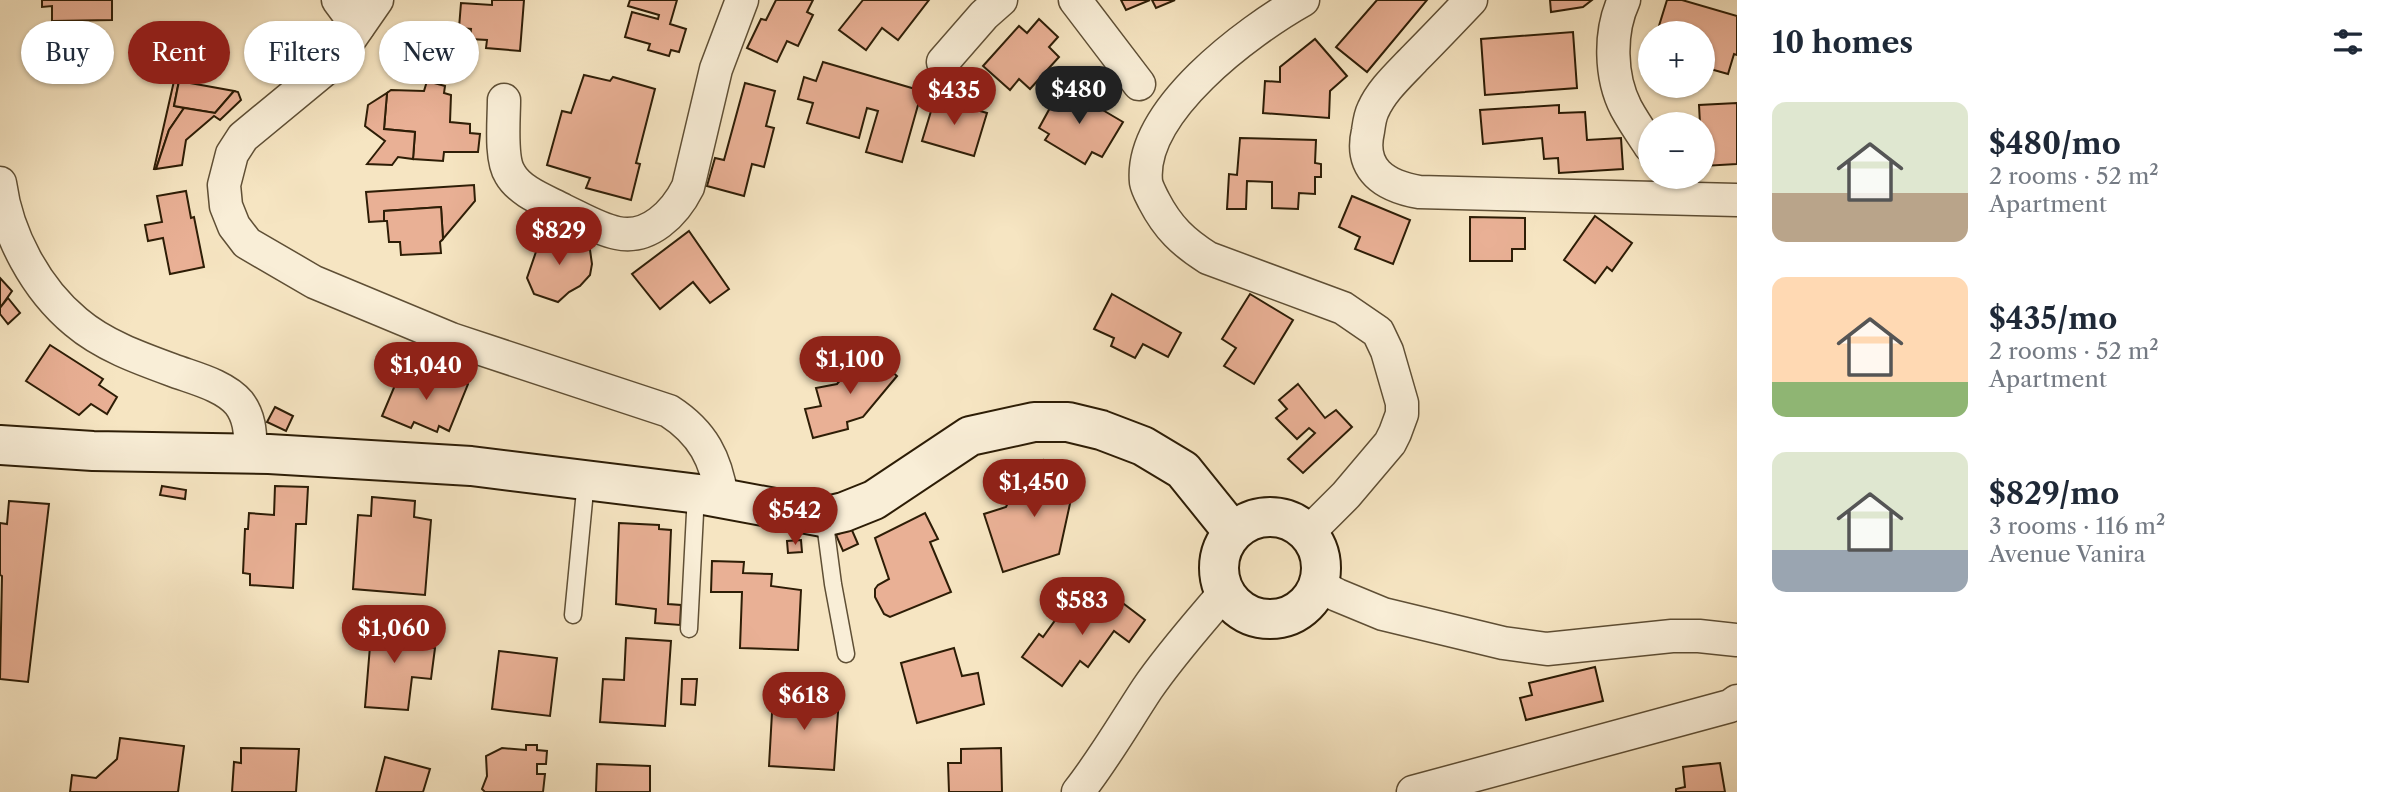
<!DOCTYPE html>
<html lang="en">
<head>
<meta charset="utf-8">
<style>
	body { margin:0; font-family:"Libre Caslon Text",serif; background:#f2f2f3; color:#1f2937; height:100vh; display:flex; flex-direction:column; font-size:26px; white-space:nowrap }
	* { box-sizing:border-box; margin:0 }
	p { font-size:23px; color:#747a83 }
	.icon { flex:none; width:38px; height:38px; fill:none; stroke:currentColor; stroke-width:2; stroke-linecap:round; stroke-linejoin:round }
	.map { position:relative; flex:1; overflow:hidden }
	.details { display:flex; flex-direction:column; background:#fff; width:665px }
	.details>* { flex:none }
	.banner { position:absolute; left:21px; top:21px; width:665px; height:63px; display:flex; gap:14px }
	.fabs { position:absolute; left:1638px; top:21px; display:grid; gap:14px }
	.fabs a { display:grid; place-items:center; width:77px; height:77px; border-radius:50%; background:#fff; box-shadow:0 2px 5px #0004; font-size:35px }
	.price { position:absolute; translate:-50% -60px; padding:0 16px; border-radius:24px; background:#8f2418; color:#fff; font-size:23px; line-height:46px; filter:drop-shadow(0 2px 4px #0008) }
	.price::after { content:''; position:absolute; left:50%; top:42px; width:21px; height:16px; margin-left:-10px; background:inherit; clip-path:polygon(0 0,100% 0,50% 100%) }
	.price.selected { background:#222; color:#fff }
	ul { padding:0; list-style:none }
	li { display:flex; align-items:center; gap:21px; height:175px; padding:0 35px }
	li span { display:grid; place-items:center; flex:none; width:196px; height:140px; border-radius:14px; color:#555 }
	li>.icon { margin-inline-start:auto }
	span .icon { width:84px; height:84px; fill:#fffc; stroke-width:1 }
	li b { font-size:30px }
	h2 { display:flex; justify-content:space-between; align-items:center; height:84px; padding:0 35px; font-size:30px }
	.tag { padding:0 24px; border-radius:32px; background:#fff; box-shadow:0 2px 5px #0004; font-size:24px; line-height:63px }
	.tag.selected { background:#8f2418; color:#fff }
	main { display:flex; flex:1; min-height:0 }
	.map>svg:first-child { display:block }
</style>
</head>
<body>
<main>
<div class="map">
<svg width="1737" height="792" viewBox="0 0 1737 792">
	<rect width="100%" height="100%" fill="#f6e5c2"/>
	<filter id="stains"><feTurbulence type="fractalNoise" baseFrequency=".00286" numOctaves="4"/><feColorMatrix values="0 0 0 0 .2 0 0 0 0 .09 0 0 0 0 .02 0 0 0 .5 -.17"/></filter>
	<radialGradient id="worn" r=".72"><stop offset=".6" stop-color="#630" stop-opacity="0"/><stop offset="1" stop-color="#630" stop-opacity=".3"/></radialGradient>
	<g fill="#e9b095" stroke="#2d1d06" stroke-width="2">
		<polygon points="42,0 112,0 112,20 52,21 52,6 42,7"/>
		<polygon points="492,0 524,0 520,51 486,48 487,40 470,39 471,29 459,28 461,3 492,5"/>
		<polygon points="630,0 677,0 670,24 686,29 679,52 671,50 669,56 648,50 650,44 625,37 632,12 658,19 659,15 628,6"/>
		<polygon points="776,0 813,0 807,12 813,15 798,46 787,41 777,62 747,48 761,19 766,20"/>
		<polygon points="863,0 929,0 898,40 882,28 866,50 839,30"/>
		<polygon points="1121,0 1150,0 1126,10"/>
		<polygon points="1152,0 1175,0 1156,8"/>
		<polygon points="1377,0 1427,0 1367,72 1336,47"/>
		<polygon points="1550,0 1592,0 1583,7 1551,12"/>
		<polygon points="1667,0 1682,0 1737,16 1737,55 1734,54 1728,74 1703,67 1703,33 1672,33 1658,29"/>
		<polygon points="1039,19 1058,37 1049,47 1059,57 1030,89 1019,79 1010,90 983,66 1019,26 1027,33"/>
		<polygon points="1573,32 1577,88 1485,95 1481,39"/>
		<polygon points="1315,39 1347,76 1330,91 1329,118 1263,113 1265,81 1280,82 1280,67"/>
		<polygon points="823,62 922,91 902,162 866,152 878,111 867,108 859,138 807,123 813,103 798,99 804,77 816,81"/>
		<polygon points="584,75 610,81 613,77 655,89 636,163 640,164 631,200 586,188 590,178 547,165 562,111 571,113"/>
		<polygon points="174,81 179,81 174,106 184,108 169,130 156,169 154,169"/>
		<polygon points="179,81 234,91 215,113 174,106"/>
		<polygon points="427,81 445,86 444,93 451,95 450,122 470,124 470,133 480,134 478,152 444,152 443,161 413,159 415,132 384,129 387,93 391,90 424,91"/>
		<polygon points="745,83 775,91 766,126 774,128 764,167 752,164 744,196 707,186 715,158 724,160"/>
		<polygon points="1062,86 1123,122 1102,157 1092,152 1085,164 1045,140 1049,134 1039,128"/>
		<polygon points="234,91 238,92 241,100 220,120 214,116 186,140 182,165 156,169 169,130 184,108 215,113"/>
		<polygon points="387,93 384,129 415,132 413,159 398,157 392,165 367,164 385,141 365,126 368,105"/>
		<polygon points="935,98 987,113 974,156 922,141"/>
		<polygon points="1737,103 1737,164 1703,166 1703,124 1700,124 1699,105"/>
		<polygon points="1559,105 1559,113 1585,112 1587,140 1621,138 1623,169 1559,173 1558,158 1544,159 1542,138 1483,144 1480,110"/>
		<polygon points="1240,138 1316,140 1315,163 1321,164 1321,177 1315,177 1315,194 1299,193 1298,209 1272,208 1272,182 1247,181 1246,209 1227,209 1229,174 1237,175"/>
		<polygon points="474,185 475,201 443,239 441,207 384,211 384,221 369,222 366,192"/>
		<polygon points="186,191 191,218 194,217 204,267 170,274 163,238 148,241 145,225 162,222 157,196"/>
		<polygon points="1352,196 1410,220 1393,264 1355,249 1360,237 1339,227"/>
		<polygon points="441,207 443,239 440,242 441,253 401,255 400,242 389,242 387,221 384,221 384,211"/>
		<polygon points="1595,216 1632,243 1612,271 1607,267 1595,283 1564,260"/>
		<polygon points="1470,217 1525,218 1525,249 1512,249 1512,261 1470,261"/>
		<polygon points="689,231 729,289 710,303 693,282 660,309 632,274"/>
		<polygon points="555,232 590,250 592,264 590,275 580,286 569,292 558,302 534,294 527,278 539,243"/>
		<polygon points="0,278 12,291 0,308"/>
		<polygon points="1112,294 1181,333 1168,357 1143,344 1135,358 1111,346 1114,338 1094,329"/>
		<polygon points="1250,294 1293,320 1254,384 1224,366 1236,348 1222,339"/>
		<polygon points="8,298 20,313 8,324 0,314 0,308"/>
		<polygon points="50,345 103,379 99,385 117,397 107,414 91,404 79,415 26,381"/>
		<polygon points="866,349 897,376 863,417 847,422 848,429 813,438 805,409 821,406 816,388 837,384"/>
		<polygon points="434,372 468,384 449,431 439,426 437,432 414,422 411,428 382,416 398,378 417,385 421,375 431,379"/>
		<polygon points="1298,384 1325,418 1336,410 1352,427 1303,473 1288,459 1315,433 1309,428 1297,439 1276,418 1287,409 1279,400"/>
		<polygon points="275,407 293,416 286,431 267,422"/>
		<polygon points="1044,460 1078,467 1059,554 1003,572 984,514 1006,507 1015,488 1036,493"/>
		<polygon points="162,486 186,490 185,499 160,495"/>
		<polygon points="275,486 308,487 306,524 296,524 293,588 250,585 250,574 243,573 245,529 248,529 249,513 274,515"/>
		<polygon points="372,497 415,501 414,517 431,520 425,595 353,589 358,515 371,516"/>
		<polygon points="9,501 49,504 28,682 0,679 2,576 0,575 0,523 7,524"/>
		<polygon points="925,513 938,539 930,542 951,592 890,617 884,614 875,597 875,589 878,585 889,579 875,538"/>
		<polygon points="619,523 659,525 659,529 671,530 668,604 681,605 680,625 655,623 656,609 616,604"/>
		<polygon points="851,528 858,544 843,551 836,535"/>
		<polygon points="801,540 802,552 788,553 787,541"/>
		<polygon points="712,561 744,562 743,573 772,574 771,586 801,590 798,650 740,648 742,592 711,592"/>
		<polygon points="1103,588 1145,620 1129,642 1114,631 1088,667 1080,661 1062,686 1022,657 1039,634 1043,637 1064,608 1080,620"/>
		<polygon points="357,619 414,632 414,645 435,648 431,679 412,677 408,710 365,707 371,634 355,629"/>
		<polygon points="626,638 671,641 665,726 600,722 603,679 624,680"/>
		<polygon points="954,648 962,676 978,673 984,704 917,723 901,663"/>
		<polygon points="499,651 557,658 550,716 492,709"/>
		<polygon points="1595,667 1603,701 1526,720 1520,698 1532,695 1529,683"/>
		<polygon points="682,679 697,679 695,705 681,704"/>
		<polygon points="773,695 839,698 834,770 769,766"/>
		<polygon points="120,738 184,746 178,792 70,792 72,775 96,778 117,759"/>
		<polygon points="526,745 537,745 537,750 547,751 546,764 537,764 537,774 545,774 543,792 485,792 482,789 487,776 486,756 502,748 526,750"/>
		<polygon points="241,748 299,749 296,792 232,792 234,762 241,763"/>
		<polygon points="1001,748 1002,792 949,792 948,763 961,763 961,749"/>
		<polygon points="385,757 430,769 423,792 376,792"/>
		<polygon points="1720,763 1725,792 1676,792 1676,789 1685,787 1683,767"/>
		<polygon points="597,764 650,766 650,792 596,792"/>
	</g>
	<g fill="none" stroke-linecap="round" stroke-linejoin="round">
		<defs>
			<g id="lane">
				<polyline points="824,516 833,584 846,654"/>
				<polyline points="573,615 586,480"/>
				<polyline points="689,629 696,494"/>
			</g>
			<g id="street">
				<polyline points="338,0 358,27"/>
				<path d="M377 0 334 62 243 137 232 154 224 185 226 206 234 226 247 243 314 282 451 339 669 411C703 433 716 459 722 498"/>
				<polyline points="1075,0 1139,84"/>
				<path d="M1303 0C1248 31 1139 111 1146 182 1147 188 1151 195 1154 201 1168 228 1183 242 1208 258L1343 308 1378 332 1387 351 1402 403V414L1395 433 1390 443 1346 495 1309 532"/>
				<path d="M1471 0C1452 20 1433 40 1414 59 1399 75 1382 90 1373 110 1370 116 1369 124 1368 131 1359 170 1385 186 1419 192L1737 200"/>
				<path d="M1624 0C1609 32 1610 77 1626 108 1633 121 1642 134 1650 146"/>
				<polyline points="943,62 984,15 1001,0"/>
				<path d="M504 100C504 119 500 159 510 174 520 192 546 201 563 210 580 218 598 229 617 233 649 240 675 213 688 187L716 69 742 0"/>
				<path d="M0 183C7 235 36 289 76 322 103 345 139 358 172 370 193 378 224 385 239 403 251 419 250 435 251 454"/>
				<polyline points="1320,586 1337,595 1383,614 1503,643 1547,649 1672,636 1699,636 1737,640"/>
				<path d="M1078 792C1104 759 1124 724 1147 689 1170 655 1198 624 1225 592"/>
				<polyline points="1413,792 1730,706 1737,701"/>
			</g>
			<g id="secondary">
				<polyline points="0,445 93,451 269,454 471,466 699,494 823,517 844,512 874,500 970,436 1034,422 1068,422 1101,430 1143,446 1183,470 1233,532"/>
				<circle cx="1270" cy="568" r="51"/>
			</g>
		</defs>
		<use href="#lane" stroke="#5f4f35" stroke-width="19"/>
		<use href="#street" stroke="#5f4f35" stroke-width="35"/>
		<use href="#secondary" stroke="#2d1d06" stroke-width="42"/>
		<use href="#lane" stroke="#f9eed7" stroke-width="16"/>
		<use href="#street" stroke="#f9eed7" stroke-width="32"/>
		<use href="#secondary" stroke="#f9eed7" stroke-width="38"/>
	</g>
	<rect width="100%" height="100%" filter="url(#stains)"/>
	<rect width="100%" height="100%" fill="url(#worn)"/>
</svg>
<div class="fabs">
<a>+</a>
<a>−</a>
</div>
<b class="price selected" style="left:1079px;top:126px">$480</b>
<b class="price" style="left:954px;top:127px">$435</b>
<b class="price" style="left:559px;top:267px">$829</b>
<b class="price" style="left:850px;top:396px">$1,100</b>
<b class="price" style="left:426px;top:402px">$1,040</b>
<b class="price" style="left:1034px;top:519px">$1,450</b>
<b class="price" style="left:795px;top:547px">$542</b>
<b class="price" style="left:1082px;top:637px">$583</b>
<b class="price" style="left:394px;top:665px">$1,060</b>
<b class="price" style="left:804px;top:732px">$618</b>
<div class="banner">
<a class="tag">Buy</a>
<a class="tag selected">Rent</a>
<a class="tag">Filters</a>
<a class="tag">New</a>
</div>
</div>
<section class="details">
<h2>10 homes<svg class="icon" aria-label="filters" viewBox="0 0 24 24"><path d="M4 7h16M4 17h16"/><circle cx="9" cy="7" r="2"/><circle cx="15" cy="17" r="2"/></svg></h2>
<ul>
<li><span style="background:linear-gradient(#dfe7d0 65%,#b9a48a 0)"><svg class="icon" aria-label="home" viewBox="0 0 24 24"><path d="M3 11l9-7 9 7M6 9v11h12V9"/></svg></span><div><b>$480/mo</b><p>2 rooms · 52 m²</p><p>Apartment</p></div></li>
<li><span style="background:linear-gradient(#ffd9b3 75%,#8fb573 0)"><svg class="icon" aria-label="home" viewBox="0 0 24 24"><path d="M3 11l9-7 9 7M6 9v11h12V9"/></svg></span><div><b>$435/mo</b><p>2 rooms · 52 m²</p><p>Apartment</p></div></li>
<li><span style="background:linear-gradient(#dfe7d0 70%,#9aa5b1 0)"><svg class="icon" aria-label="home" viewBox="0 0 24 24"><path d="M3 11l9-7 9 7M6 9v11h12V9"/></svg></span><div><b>$829/mo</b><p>3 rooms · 116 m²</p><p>Avenue Vanira</p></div></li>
</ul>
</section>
</main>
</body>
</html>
